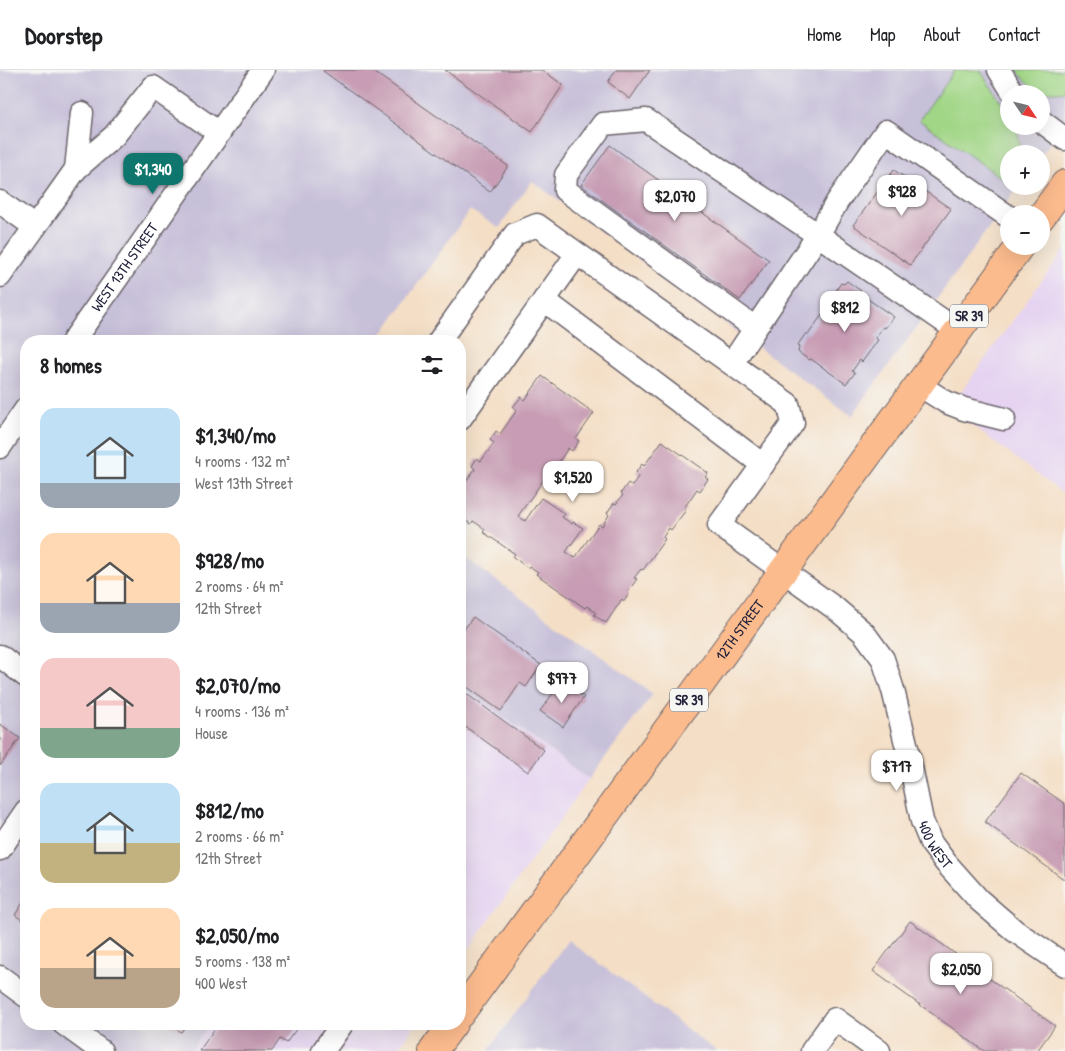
<!DOCTYPE html>
<html lang="en">
<head>
<meta charset="utf-8">
<style>
	body { margin:0; font-family:"Patrick Hand",sans-serif; background:#f2f2f2; color:#202124; height:100vh; display:flex; flex-direction:column; font-size:19px; white-space:nowrap }
	* { box-sizing:border-box; margin:0 }
	p { font-size:16px; color:#757577 }
	.icon { flex:none; width:28px; height:28px; fill:none; stroke:currentColor; stroke-width:2; stroke-linecap:round; stroke-linejoin:round }
	.map { position:relative; flex:1; overflow:hidden }
	.panel { position:absolute; left:20px; top:265px; width:446px; height:695px; display:flex; flex-direction:column; background:#fff; border-radius:20px; box-shadow:0 5px 20px #0002 }
	.panel>* { flex:none }
	.needle { width:32px; rotate:125deg }
	.tools { position:absolute; left:1000px; top:15px; display:grid; gap:10px }
	.tools a { display:grid; place-items:center; width:50px; height:50px; border-radius:50%; background:#fff; box-shadow:0 5px 20px #0002; font-size:25px }
	.price { position:absolute; translate:-50% -42px; padding:0 11px; border-radius:10px; background:#fff; color:#222; font-size:16px; line-height:32px; filter:drop-shadow(0 1px 2px #0008) }
	.price::after { content:''; position:absolute; left:50%; top:30px; width:15px; height:11px; margin-left:-8px; background:inherit; clip-path:polygon(0 0,100% 0,50% 100%) }
	.price.on { background:#0f766e; color:#fff }
	ul { padding:0; list-style:none }
	li { display:flex; align-items:center; gap:15px; height:125px; padding:0 20px }
	li span { display:grid; place-items:center; flex:none; width:140px; height:100px; border-radius:15px; color:#555 }
	li>.icon { margin-inline-start:auto }
	span .icon { width:60px; height:60px; fill:#fffc; stroke-width:1 }
	li b { font-size:21px }
	h2 { display:flex; justify-content:space-between; align-items:center; height:60px; padding:0 20px; font-size:21px }
	header { display:flex; align-items:center; gap:30px; box-sizing:border-box; height:70px; padding:0 25px; background:#fff; border-bottom:1px solid #e0e0e0 }
	header strong { font-size:24px }
	nav { display:flex; gap:28px; margin-inline-start:auto; font-size:18px }
	.map>svg:first-child { display:block }
</style>
</head>
<body>
<header>
<strong>Doorstep</strong>
<nav><a>Home</a><a>Map</a><a>About</a><a>Contact</a></nav>
</header>
<div class="map">
<svg width="1065" height="981" viewBox="0 0 1065 981">
	<rect width="100%" height="100%" fill="#f6f6f2"/>
	<filter id="ink" filterUnits="userSpaceOnUse"><feTurbulence type="fractalNoise" baseFrequency=".02" numOctaves="2"/><feDisplacementMap in="SourceGraphic" scale="10" xChannelSelector="R" yChannelSelector="G"/><feConvolveMatrix kernelMatrix="1 2 1 2 8 2 1 2 1" color-interpolation-filters="sRGB"/></filter>
	<filter id="wash" filterUnits="userSpaceOnUse"><feTurbulence type="fractalNoise" baseFrequency=".0096" numOctaves="4" result="noise"/><feDisplacementMap in="SourceGraphic" scale="20" xChannelSelector="R" yChannelSelector="G"/><feGaussianBlur stdDeviation="1.12" result="paint"/><feColorMatrix in="noise" values="0 0 0 0 0 0 0 0 0 0 0 0 0 0 0 0 0 1.4 0 .05"/><feComposite in="paint" operator="in"/></filter>
	<g filter="url(#wash)">
		<rect width="100%" height="100%" fill="#f4dec5"/>
		<g fill="#e5d3f1">
			<polygon points="1065,179 1065,425 949,338"/>
			<polygon points="460,616 589,709 460,891"/>
			<polygon points="209,954 416,954 396,981 190,981"/>
		</g>
		<g fill="#c7c0d9" fill-rule="evenodd">
			<path d="M0 0H1065V53L1041 85V84H1009V116H1019L852 346 532 111 499 158 470 140 377 271H26V954H209L190 981H0ZM1009 24H1041V56H1009Z"/>
			<polygon points="460,484 653,624 589,709 460,616"/>
			<polygon points="568,870 716,981 488,981"/>
		</g>
		<g fill="#a1d686" stroke="#627c60">
			<polygon points="955,0 980,0 1009,44 1009,56 1016,56 1017,59 1022,84 1009,84 1009,107 1006,111 919,50"/>
			<path d="M1017 0H1065V21C1045 25 1028 17 1017 0Z"/>
		</g>
		<g id="blocks">
			<g fill="#c79cb4">
				<polygon points="324,0 371,0 508,96 490,122 323,1"/>
				<polygon points="445,0 542,0 563,15 532,62"/>
				<polygon points="616,0 650,0 630,29 608,12"/>
				<polygon points="610,75 679,125 682,121 703,136 700,141 769,190 740,230 581,115"/>
				<polygon points="894,100 951,139 910,195 853,155"/>
				<polygon points="847,211 861,221 859,223 894,247 885,258 883,257 875,268 878,270 862,292 860,290 852,301 855,303 846,314 811,289 809,290 798,282 799,277 797,276 806,263 808,265 834,227 833,225 841,213 844,214"/>
				<polygon points="542,306 594,343 576,369 579,371 572,381 568,378 554,399 557,401 549,413 544,409 518,446 525,451 541,428 565,444 562,447 572,454 573,452 583,458 566,482 575,488 599,454 602,456 609,445 607,443 614,433 616,434 623,425 621,423 628,413 632,416 639,405 636,402 642,394 644,396 662,371 708,403 705,407 708,409 700,421 697,419 684,438 686,440 671,460 669,458 663,467 665,469 643,500 641,499 634,508 637,509 627,523 629,524 624,531 622,529 606,553 594,545 596,543 587,536 585,538 536,504 538,502 529,496 528,498 513,487 515,484 483,462 485,459 473,451 471,454 460,447 460,418 461,419 475,399 472,396 477,388 481,391 494,373 490,370 496,361 500,364 517,340 513,337 521,327 525,330"/>
				<polygon points="473,547 541,595 526,617 520,613 501,641 460,612 460,565"/>
				<polygon points="562,611 584,627 563,657 540,641"/>
				<polygon points="461,620 544,680 528,702 460,653"/>
				<polygon points="0,654 20,668 0,696"/>
				<polygon points="1021,703 1065,734 1065,810 985,752"/>
				<polygon points="26,828 26,853 15,845"/>
				<polygon points="910,851 1055,956 1037,981 984,981 873,901"/>
				<polygon points="170,954 187,954 181,962"/>
				<polygon points="218,954 300,954 286,973 280,969 272,981 199,981"/>
			</g>
		</g>
	</g>
	<g filter="url(#ink)">
		<use href="#blocks" fill-opacity="0" stroke="#6c646b" stroke-width="1"/>
		<g fill="none" stroke-linecap="round" stroke-linejoin="round">
			<defs>
				<g id="minor">
					<polyline points="999,0 1014,24"/>
					<polyline points="1041,51 1065,69"/>
					<polyline points="76,99 82,43"/>
					<polyline points="0,132 35,157 0,206"/>
					<polyline points="35,157 76,99 114,66 153,17 219,63"/>
					<polyline points="544,230 763,395"/>
					<polyline points="958,261 818,165 837,132 886,61 1009,147"/>
					<path id="s1" d="M73 271 263 0"/>
					<path id="s2" d="M439 271 515 164 537 155 788 334 793 353 719 455 836 539 864 563 883 589 893 620 908 682 922 751 931 773 946 793 979 830 1015 861 1065 895"/>
					<polyline points="732,293 818,165 646,50 603,54 566,105 565,120 755,258"/>
					<polyline points="919,315 946,332 964,339 1004,349"/>
					<polyline points="460,349 577,184"/>
					<polyline points="0,377 26,339"/>
					<polyline points="0,586 26,606"/>
					<polyline points="0,779 26,741"/>
					<polyline points="0,907 26,926"/>
					<polyline points="64,954 101,981"/>
					<polyline points="323,981 342,954"/>
					<polyline points="812,981 835,949 879,981"/>
				</g>
				<g id="major">
					<polyline points="1041,147 1065,114"/>
					<path id="s3" d="M460 944 1020 176"/>
					<polyline points="433,981 453,954"/>
				</g>
			</defs>
			<use href="#minor" stroke="#6c646b" stroke-width="25"/>
			<use href="#major" stroke="#6c646b" stroke-width="30"/>
			<use href="#minor" stroke="#fff" stroke-width="22"/>
			<use href="#major" stroke="#fbbb8d" stroke-width="28"/>
		</g>
	</g>
	<g text-anchor="middle" stroke-width="5" stroke-linejoin="round" paint-order="stroke">
		<g fill="#f6f6f2" stroke="#626272" stroke-width="1">
			<rect x="950" y="234.5" width="38" height="23" rx="4"/>
			<rect x="670" y="618.5" width="38" height="23" rx="4"/>
		</g>
		<g font-size="14" font-weight="bold" fill="#22223b">
			<text x="969" y="251">SR 39</text>
			<text x="689" y="635">SR 39</text>
		</g>
		<g font-size="15" fill="#22223b" stroke="#f6f6f2">
			<text dy="5" stroke="none"><textPath href="#s1" startOffset="90">WEST 13TH STREET</textPath></text>
			<text dy="5" stroke="none"><textPath href="#s3" startOffset="475">12TH STREET</textPath></text>
			<text dy="5" stroke="none"><textPath href="#s2" startOffset="1016">400 WEST</textPath></text>
		</g>
	</g>
</svg>
<div class="tools">
<a><svg class="needle" viewBox="-14 -14 28 28"><path d="M0-13l5 13h-10z" fill="#e53935"/><path d="M0 13l5-13h-10z" fill="#757577"/></svg></a>
<a>+</a>
<a>−</a>
</div>
<b class="price on" style="left:153px;top:125px">$1,340</b>
<b class="price" style="left:902px;top:147px">$928</b>
<b class="price" style="left:675px;top:152px">$2,070</b>
<b class="price" style="left:845px;top:263px">$812</b>
<b class="price" style="left:573px;top:433px">$1,520</b>
<b class="price" style="left:562px;top:634px">$977</b>
<b class="price" style="left:897px;top:722px">$717</b>
<b class="price" style="left:961px;top:925px">$2,050</b>
<section class="panel">
<h2>8 homes<svg class="icon" aria-label="filters" viewBox="0 0 24 24"><path d="M4 7h16M4 17h16"/><circle cx="9" cy="7" r="2"/><circle cx="15" cy="17" r="2"/></svg></h2>
<ul>
<li><span style="background:linear-gradient(#bfe0f5 75%,#9aa5b1 0)"><svg class="icon" aria-label="home" viewBox="0 0 24 24"><path d="M3 11l9-7 9 7M6 9v11h12V9"/></svg></span><div><b>$1,340/mo</b><p>4 rooms · 132 m²</p><p>West 13th Street</p></div></li>
<li><span style="background:linear-gradient(#ffd9b3 70%,#9aa5b1 0)"><svg class="icon" aria-label="home" viewBox="0 0 24 24"><path d="M3 11l9-7 9 7M6 9v11h12V9"/></svg></span><div><b>$928/mo</b><p>2 rooms · 64 m²</p><p>12th Street</p></div></li>
<li><span style="background:linear-gradient(#f6c9c9 70%,#7fa58c 0)"><svg class="icon" aria-label="home" viewBox="0 0 24 24"><path d="M3 11l9-7 9 7M6 9v11h12V9"/></svg></span><div><b>$2,070/mo</b><p>4 rooms · 136 m²</p><p>House</p></div></li>
<li><span style="background:linear-gradient(#bfe0f5 60%,#c2b280 0)"><svg class="icon" aria-label="home" viewBox="0 0 24 24"><path d="M3 11l9-7 9 7M6 9v11h12V9"/></svg></span><div><b>$812/mo</b><p>2 rooms · 66 m²</p><p>12th Street</p></div></li>
<li><span style="background:linear-gradient(#ffd9b3 60%,#b9a48a 0)"><svg class="icon" aria-label="home" viewBox="0 0 24 24"><path d="M3 11l9-7 9 7M6 9v11h12V9"/></svg></span><div><b>$2,050/mo</b><p>5 rooms · 138 m²</p><p>400 West</p></div></li>
</ul>
</section>
</div>
</body>
</html>
